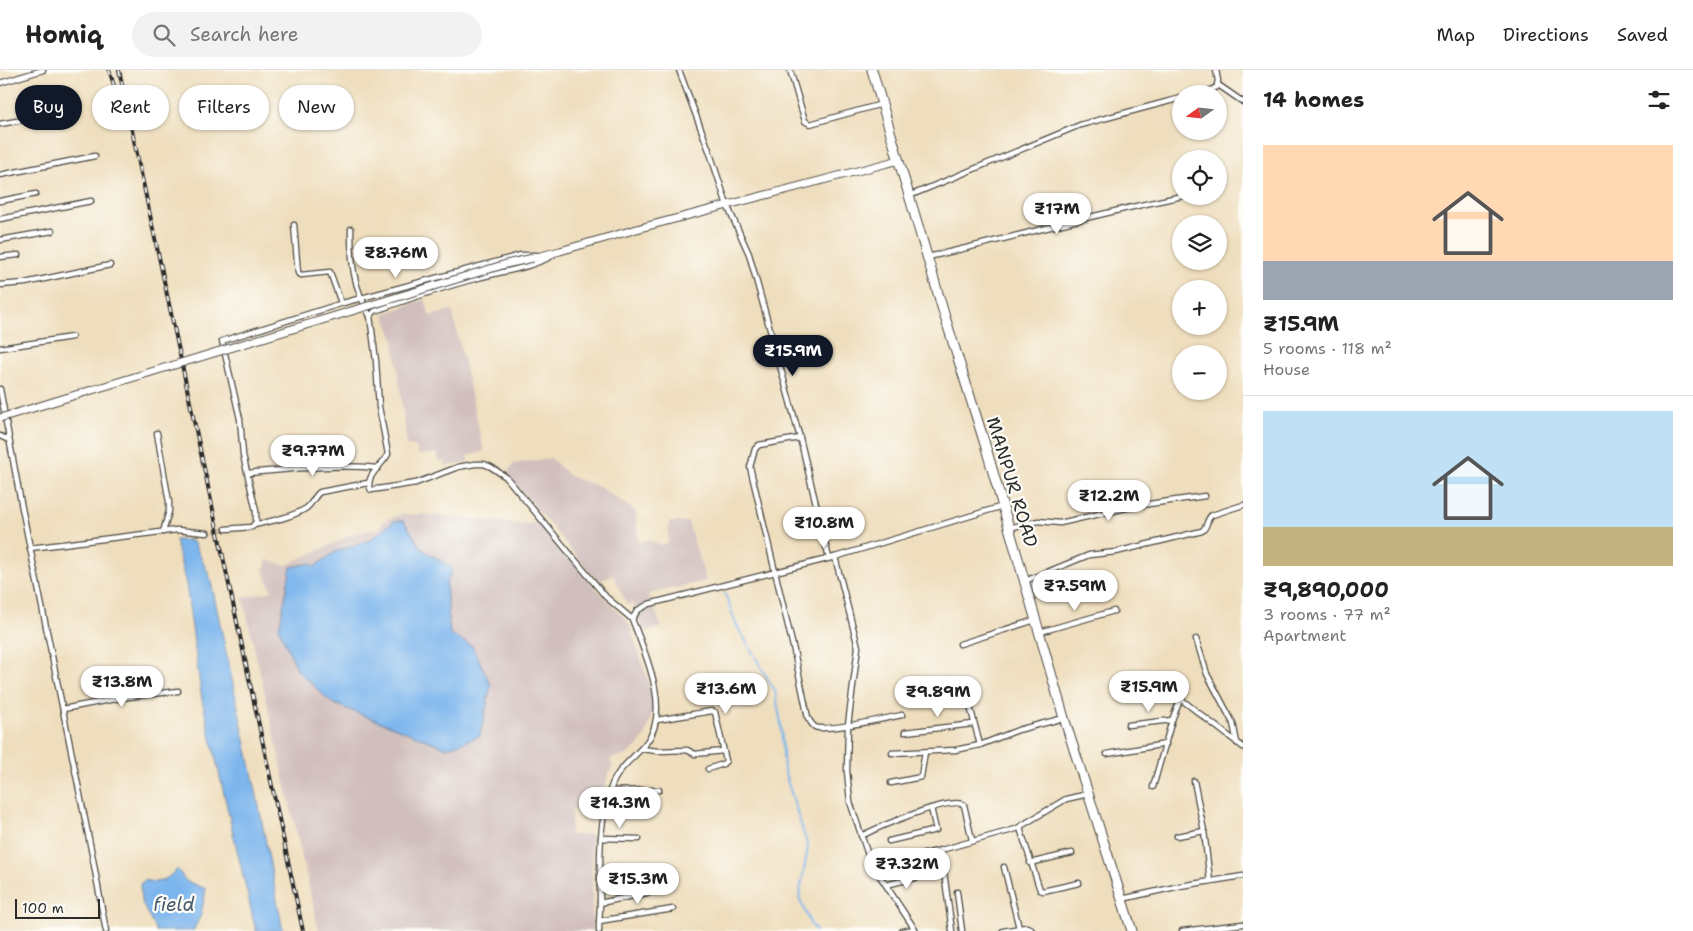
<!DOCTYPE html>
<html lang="en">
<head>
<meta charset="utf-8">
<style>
	body { margin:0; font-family:"Shantell Sans",sans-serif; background:#f2f2f2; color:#222; height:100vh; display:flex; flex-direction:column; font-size:19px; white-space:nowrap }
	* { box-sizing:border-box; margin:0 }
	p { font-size:16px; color:#767676 }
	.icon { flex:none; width:28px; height:28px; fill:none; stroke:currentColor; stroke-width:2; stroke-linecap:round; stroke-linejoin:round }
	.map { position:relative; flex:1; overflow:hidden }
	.details { display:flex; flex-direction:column; background:#fff; width:450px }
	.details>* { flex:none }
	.top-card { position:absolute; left:15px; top:15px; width:475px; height:45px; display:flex; gap:10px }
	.needle { width:32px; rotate:255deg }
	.controls { position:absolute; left:1172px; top:15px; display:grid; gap:10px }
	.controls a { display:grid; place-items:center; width:55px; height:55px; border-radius:50%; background:#fff; box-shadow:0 1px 4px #0004; font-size:25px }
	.scale { position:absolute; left:15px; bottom:12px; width:85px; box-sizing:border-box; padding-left:5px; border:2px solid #2b2b2b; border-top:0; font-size:14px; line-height:18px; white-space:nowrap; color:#2b2b2b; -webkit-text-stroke:4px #fdfcf7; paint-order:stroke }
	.price { position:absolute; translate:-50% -42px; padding:0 11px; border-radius:18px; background:#fff; color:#222; font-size:16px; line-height:32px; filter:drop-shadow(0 1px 2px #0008) }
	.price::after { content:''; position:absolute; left:50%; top:30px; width:15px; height:11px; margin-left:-8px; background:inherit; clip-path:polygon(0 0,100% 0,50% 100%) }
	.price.current { background:#111827; color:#fff }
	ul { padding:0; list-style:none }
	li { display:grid; align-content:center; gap:10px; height:265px; padding:0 20px }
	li+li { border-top:1px solid #e0e0e0 }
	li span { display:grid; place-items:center; height:155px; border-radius:0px; color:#555 }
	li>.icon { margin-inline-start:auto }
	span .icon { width:90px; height:90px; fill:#fffc; stroke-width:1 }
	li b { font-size:21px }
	h2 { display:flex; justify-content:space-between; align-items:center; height:60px; padding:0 20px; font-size:21px }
	.tag { padding:0 18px; border-radius:22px; background:#fff; box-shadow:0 1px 4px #0004; font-size:18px; line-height:45px }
	.tag.current { background:#111827; color:#fff }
	header { display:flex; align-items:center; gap:30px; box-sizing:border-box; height:70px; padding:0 25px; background:#fff; border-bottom:1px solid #e0e0e0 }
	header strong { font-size:24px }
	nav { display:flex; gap:28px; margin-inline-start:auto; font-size:18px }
	.search { width:350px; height:45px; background:#f2f2f2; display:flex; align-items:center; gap:12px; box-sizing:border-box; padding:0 18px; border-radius:28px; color:#767676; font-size:19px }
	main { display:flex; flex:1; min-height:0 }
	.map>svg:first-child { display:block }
</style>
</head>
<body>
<header>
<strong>Homiq</strong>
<div class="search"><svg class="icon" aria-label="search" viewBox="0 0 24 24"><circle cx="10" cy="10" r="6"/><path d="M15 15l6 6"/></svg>Search here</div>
<nav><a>Map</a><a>Directions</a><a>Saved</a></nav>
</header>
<main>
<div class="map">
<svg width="1243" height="861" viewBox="0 0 1243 861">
	<rect width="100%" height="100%" fill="#fdfcf7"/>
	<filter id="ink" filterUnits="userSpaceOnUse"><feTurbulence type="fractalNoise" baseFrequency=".02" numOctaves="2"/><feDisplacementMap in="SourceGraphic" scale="10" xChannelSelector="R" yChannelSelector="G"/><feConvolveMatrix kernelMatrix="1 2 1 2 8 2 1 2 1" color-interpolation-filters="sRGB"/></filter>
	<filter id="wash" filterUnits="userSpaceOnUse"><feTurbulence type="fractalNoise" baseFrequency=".0096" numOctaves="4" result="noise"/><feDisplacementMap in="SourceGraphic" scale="20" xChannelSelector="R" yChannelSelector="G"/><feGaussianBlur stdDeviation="1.12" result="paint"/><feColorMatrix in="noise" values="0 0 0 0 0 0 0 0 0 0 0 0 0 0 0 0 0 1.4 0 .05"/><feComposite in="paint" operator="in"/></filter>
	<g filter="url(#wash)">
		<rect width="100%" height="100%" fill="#efdebd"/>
		<g fill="#d1bfbd">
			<polygon points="425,229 430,246 452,240 484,381 468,386 468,393 446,396 443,391 439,392 437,383 418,385 416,376 407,375 394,270 384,244"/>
			<polygon points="551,388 569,406 600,417 636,442 638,472 648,470 661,475 668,472 669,452 688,452 706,511 648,524 662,557 644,562 632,533 627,535 613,505 598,512 507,403 513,394"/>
			<polygon points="401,444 437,445 526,455 539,452 580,499 579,500 629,553 652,623 653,640 645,667 634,679 627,685 610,689 613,697 608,704 598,747 572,739 570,765 592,765 592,861 319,861 243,528 272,521 263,499 266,496 266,490 286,495 333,474 349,465 379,458 383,451"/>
		</g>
		<g fill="#7db6ed" stroke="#54708c">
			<polygon points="394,451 404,451 422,479 451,497 451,503 446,514 450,564 472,576 491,615 480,666 447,678 332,633 298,601 279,559 291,497 311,493 314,497 335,482 370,470"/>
			<polygon points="175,470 189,470 194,473 210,507 257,726 283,861 256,861 202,630 186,514"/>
			<path d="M177 799 186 811 206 819 201 845 193 861H156L141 831 140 814 145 810C160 815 167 809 177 799Z"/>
		</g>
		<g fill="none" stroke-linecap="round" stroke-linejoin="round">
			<polyline stroke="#7db6ed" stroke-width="2" points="725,524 736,554 775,621 781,654 784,700 808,777 799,827 810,853 816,861"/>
		</g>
	</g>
	<g filter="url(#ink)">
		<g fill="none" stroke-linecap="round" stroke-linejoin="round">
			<polyline stroke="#c8baa0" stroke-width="4.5" stroke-dasharray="4.5 2" stroke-linecap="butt" points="207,463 226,459"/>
			<defs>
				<g id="street">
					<polyline points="679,0 710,83 727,135 749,184 800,368 829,488"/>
					<polyline points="790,0 805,51 810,54 882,34"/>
					<polyline points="0,13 43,0"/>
					<polyline points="1217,14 1243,32"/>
					<polyline points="1198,24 1211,20 1217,17 1218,11 1216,0"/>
					<polyline points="0,54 39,47"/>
					<polyline points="0,105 95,86"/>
					<polyline points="909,126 1080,55 1181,28"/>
					<polyline points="0,131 36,124"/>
					<polyline points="0,149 91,131"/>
					<polyline points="294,155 298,203 301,205 330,202 340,230 343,233 521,185 537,185"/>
					<path d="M351 159C351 193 353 216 370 246"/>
					<polyline points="0,170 52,161"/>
					<path d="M552 186C530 198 503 201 478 208 443 217 409 229 375 241L370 246 376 291 379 337 388 384C383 395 363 407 371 420L416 413 458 397 475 394H484L491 397 506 407 606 527 632 549"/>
					<polyline points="0,187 18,185"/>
					<path d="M928 187C1013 168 1097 143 1183 126"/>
					<polyline points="0,215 25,213 110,195"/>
					<polyline points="0,278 72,267"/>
					<polyline points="0,319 21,433 92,784 106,861"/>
					<polyline points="157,363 169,432 169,441 163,462"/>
					<polyline points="0,366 9,370"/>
					<path d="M800 368 759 375 755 379 750 397 794 581 808 648C810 651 812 655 815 657 825 662 888 648 902 645"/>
					<path d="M248 403C291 399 334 394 378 398"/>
					<path d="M254 455C270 451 290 448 305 439 312 435 314 426 320 422L368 413"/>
					<polyline points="1009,458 1038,451 1060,453 1135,436 1205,426"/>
					<polyline points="226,459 252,457 256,452 256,441 243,385 240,349 222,271 343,233"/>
					<polyline points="30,478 177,460 207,463"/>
					<polyline points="835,487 858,577 848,655 847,701 850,732 870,791 916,861"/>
					<path d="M1025 511 1089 485 1116 482 1202 461C1208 457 1206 449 1212 445L1243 435"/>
					<polyline points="1040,562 1114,541"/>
					<polyline points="1196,569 1207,604 1233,653 1237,673"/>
					<polyline points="960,574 1035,550"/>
					<polyline points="963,609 980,675"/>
					<polyline points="63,639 120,628 178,621"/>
					<polyline points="657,650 712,641 715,642 726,691 723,694 708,699"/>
					<polyline points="1128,655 1172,650"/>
					<polyline points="905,662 973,654"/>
					<polyline points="641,679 658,681 687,680 695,684 723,681"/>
					<polyline points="892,683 955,680 980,675 1018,660 1064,648"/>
					<polyline points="1107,684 1166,674"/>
					<polyline points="1194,711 1204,761 1210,811"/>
					<polyline points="891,713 921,707 925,682"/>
					<polyline points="1153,717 1172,650 1180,630 1182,630 1243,677"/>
					<polyline points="610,721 659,720"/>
					<polyline points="1020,758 1040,820 1043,821 1079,813"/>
					<path d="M861 766C877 758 952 725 964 735L972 770"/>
					<polyline points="1177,766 1204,761"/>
					<polyline points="601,768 639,769"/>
					<polyline points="889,771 936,760 931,738"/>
					<polyline points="941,780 952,861"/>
					<polyline points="1030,793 1072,783"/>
					<polyline points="873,797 941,780 1016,759 1066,729 1088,724"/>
					<polyline points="1004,797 1019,858"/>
					<polyline points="886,815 923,806"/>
					<polyline points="957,822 962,861"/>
					<polyline points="1122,829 1180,816 1243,806"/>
					<polyline points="600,833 671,818"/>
					<polyline points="599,851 673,839"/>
					<path d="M599 861C599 851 600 841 600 830 600 794 598 756 610 720 618 696 632 691 646 673 672 641 645 583 632 549L638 540 649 534 835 487 1003 436"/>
					<polyline points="902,861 915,859"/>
					<polyline points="1003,861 1026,857 1030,858 1032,861"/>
					<polyline points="1182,861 1243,854"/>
				</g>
				<polyline id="primary" points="533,188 560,181 644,157 899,90"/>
				<polyline id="highway" points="872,0 945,247 984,371 1064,648 1132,861"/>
			</defs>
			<use href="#street" stroke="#484641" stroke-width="7"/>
			<use href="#primary" stroke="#484641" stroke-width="9"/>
			<use href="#highway" stroke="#484641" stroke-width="11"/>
			<use href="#street" stroke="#fff" stroke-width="4.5"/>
			<use href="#primary" stroke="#fff" stroke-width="7"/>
			<use href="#highway" stroke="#fff" stroke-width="9"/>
			<defs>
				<g id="rail">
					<polyline points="109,0 119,31"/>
					<polyline points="119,0 303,861"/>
				</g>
			</defs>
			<use href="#rail" stroke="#2b2b2b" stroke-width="4"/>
			<use href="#rail" stroke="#fdfcf7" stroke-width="2" stroke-dasharray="5.5" stroke-linecap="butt"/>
			<defs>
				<polyline id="primary-bridge" points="0,348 506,194 533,188"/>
			</defs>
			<use href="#primary-bridge" stroke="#484641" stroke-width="9" stroke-linecap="butt"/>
			<use href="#primary-bridge" stroke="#fff" stroke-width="7"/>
		</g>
	</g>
	<g text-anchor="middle" stroke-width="4.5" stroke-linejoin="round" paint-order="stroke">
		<g font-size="18" fill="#2b2b2b" stroke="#fdfcf7">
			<text transform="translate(1012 412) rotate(73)" y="6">MANPUR ROAD</text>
		</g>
		<g font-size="19" font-style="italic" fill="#485c6f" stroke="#fdfcf7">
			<text x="174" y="841">field</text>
		</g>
	</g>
</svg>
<div class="controls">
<a><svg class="needle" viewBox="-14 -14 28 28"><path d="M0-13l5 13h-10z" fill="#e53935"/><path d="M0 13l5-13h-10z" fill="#767676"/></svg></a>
<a><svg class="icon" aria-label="locate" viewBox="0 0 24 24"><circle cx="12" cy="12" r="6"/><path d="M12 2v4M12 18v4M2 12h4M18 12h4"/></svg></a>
<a><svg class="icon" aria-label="layers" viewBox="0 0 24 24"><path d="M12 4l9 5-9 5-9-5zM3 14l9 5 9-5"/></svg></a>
<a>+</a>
<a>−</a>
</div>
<div class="scale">100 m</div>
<b class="price" style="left:1057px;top:165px">₹17M</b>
<b class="price" style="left:396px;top:209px">₹8.76M</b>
<b class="price current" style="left:793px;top:307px">₹15.9M</b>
<b class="price" style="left:313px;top:407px">₹9.77M</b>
<b class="price" style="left:1109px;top:452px">₹12.2M</b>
<b class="price" style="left:824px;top:479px">₹10.8M</b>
<b class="price" style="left:1075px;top:542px">₹7.59M</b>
<b class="price" style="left:122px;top:638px">₹13.8M</b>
<b class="price" style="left:1149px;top:643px">₹15.9M</b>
<b class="price" style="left:726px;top:645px">₹13.6M</b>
<b class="price" style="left:938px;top:648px">₹9.89M</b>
<b class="price" style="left:620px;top:759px">₹14.3M</b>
<b class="price" style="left:907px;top:820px">₹7.32M</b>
<b class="price" style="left:638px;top:835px">₹15.3M</b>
<div class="top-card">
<a class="tag current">Buy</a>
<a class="tag">Rent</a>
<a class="tag">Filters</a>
<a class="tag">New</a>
</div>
</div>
<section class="details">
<h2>14 homes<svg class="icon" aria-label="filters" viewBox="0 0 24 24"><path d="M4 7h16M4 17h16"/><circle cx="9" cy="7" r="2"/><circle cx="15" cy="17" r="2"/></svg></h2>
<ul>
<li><span style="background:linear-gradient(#ffd9b3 75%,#9aa5b1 0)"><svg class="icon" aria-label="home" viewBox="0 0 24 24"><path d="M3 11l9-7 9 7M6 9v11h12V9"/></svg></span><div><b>₹15.9M</b><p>5 rooms · 118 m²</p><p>House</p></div></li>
<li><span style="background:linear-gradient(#bfe0f5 75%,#c2b280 0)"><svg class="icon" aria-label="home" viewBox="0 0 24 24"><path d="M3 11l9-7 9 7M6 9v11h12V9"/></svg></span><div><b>₹9,890,000</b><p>3 rooms · 77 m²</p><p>Apartment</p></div></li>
</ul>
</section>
</main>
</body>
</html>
